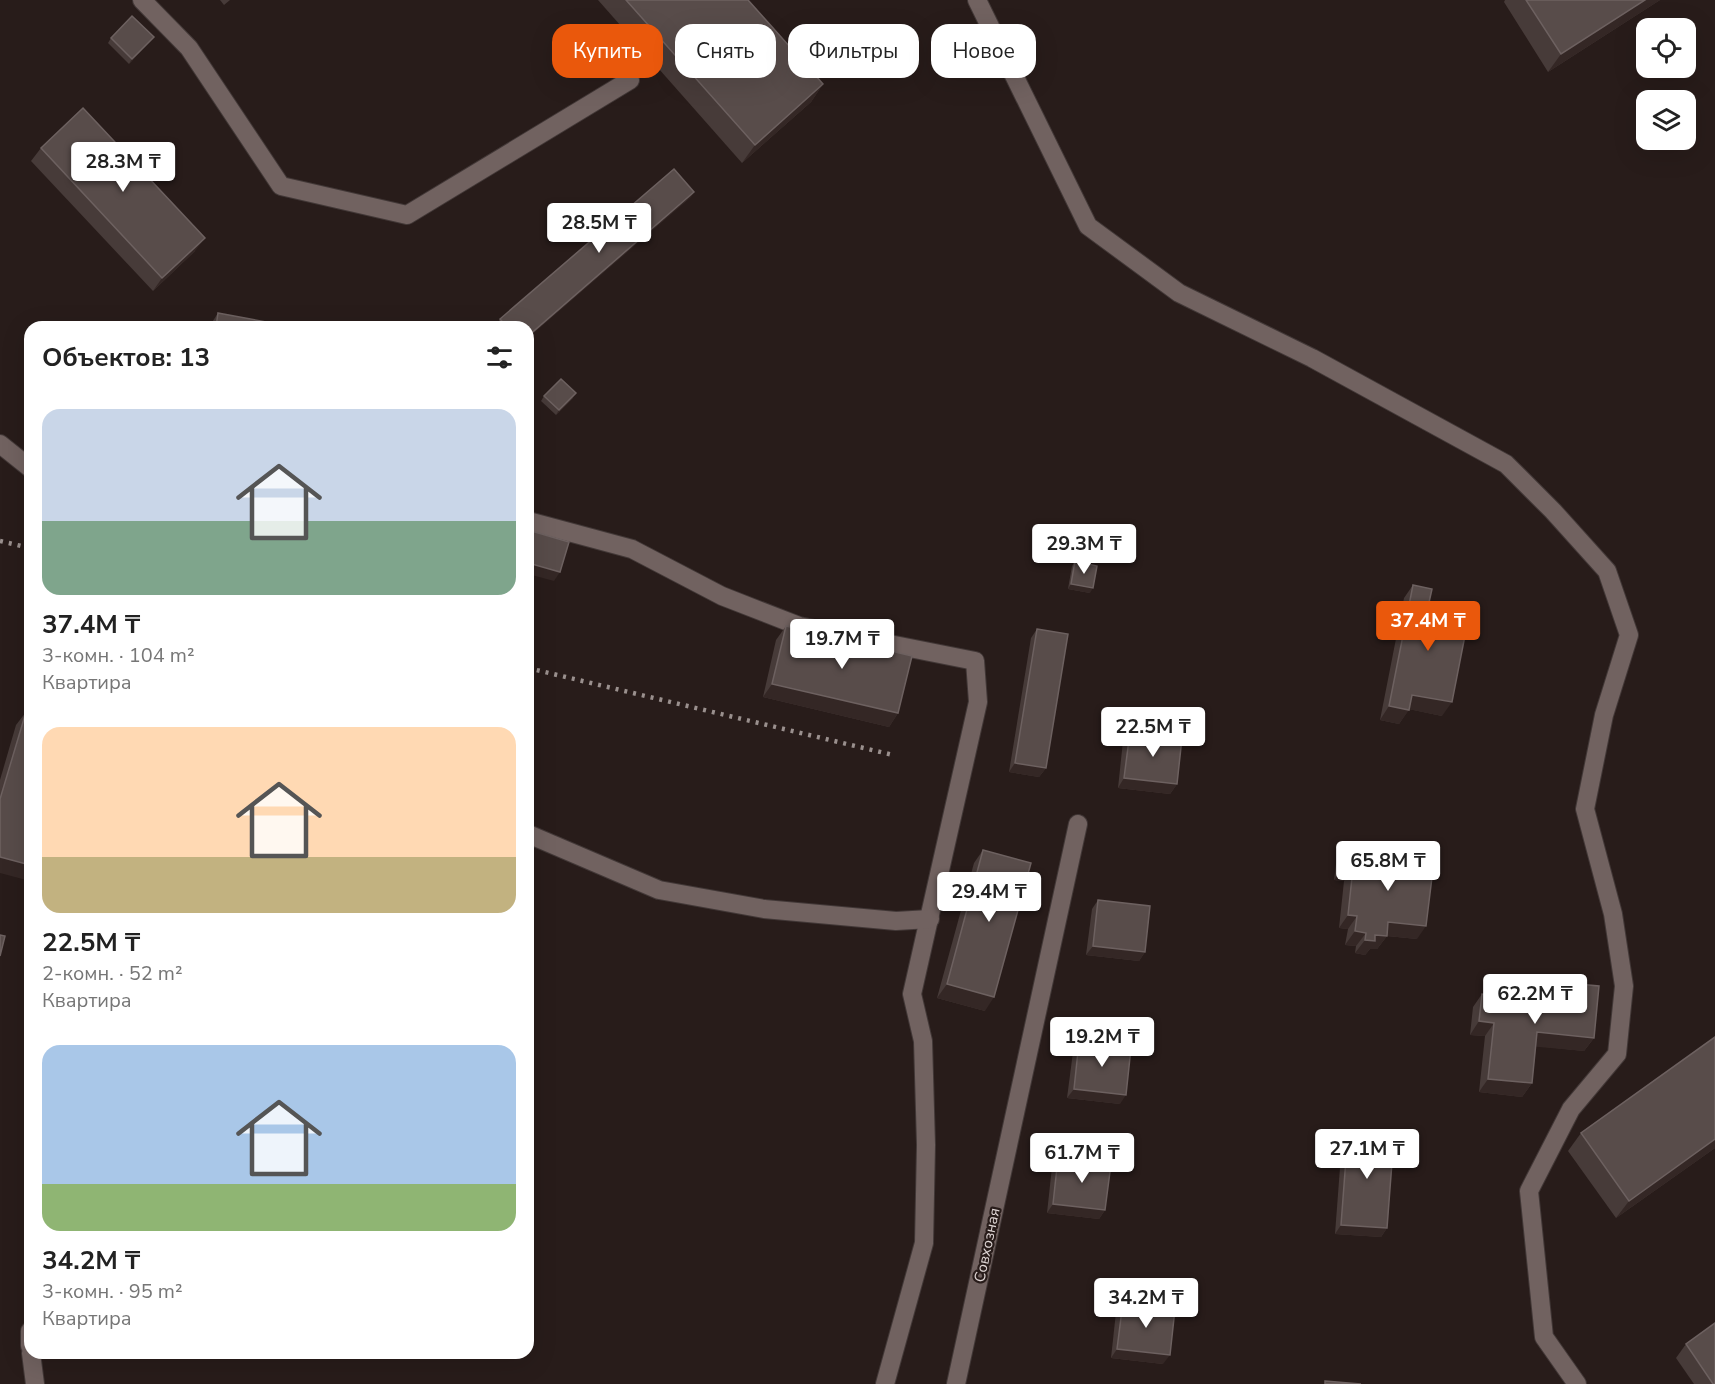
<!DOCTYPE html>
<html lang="ru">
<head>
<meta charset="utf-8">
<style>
	body { margin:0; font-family:"Nunito Sans",sans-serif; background:#f2f2f2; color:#222; height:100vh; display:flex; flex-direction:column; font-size:22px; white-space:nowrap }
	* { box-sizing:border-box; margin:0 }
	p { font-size:20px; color:#767676 }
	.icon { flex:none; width:33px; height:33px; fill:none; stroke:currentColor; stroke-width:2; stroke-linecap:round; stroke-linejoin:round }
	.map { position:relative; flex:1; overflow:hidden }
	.details { position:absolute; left:24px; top:321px; width:510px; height:1038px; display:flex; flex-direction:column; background:#fff; border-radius:18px; box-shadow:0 6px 24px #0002 }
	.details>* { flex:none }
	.guide { position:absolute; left:552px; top:24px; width:570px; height:54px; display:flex; gap:12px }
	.controls { position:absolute; left:1636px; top:18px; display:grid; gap:12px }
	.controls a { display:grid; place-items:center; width:60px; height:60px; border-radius:12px; background:#fff; box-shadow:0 6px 24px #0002; font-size:30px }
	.price { position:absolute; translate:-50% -51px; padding:0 14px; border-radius:6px; background:#fff; color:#222; font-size:20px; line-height:39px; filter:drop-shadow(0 2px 3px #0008) }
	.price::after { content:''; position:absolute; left:50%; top:36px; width:18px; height:14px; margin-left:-9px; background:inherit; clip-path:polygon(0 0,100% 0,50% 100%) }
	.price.current { background:#ea580c; color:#fff }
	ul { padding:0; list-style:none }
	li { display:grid; align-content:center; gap:12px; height:318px; padding:0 18px }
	li span { display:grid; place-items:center; height:186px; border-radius:18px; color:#555 }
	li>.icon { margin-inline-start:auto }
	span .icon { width:108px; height:108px; fill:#fffc; stroke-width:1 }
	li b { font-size:26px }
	h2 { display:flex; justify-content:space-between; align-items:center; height:72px; padding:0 18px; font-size:26px }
	.chip { padding:0 21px; border-radius:18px; background:#fff; box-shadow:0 6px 24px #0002; font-size:21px; line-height:54px }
	.chip.current { background:#ea580c; color:#fff }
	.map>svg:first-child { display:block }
</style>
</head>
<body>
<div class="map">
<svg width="1715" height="1384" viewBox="0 0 1715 1384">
	<rect width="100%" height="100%" fill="#281c1a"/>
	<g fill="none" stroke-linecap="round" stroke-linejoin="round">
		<defs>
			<g id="minor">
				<polyline points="142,0 189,48 281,186 407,215 630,80"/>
				<polyline points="977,0 1088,226 1179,293 1312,358 1506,464 1553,511 1607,571 1629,635 1604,715 1585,809 1613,914 1624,986 1617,1054 1571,1109 1529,1191 1544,1337 1577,1384"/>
				<polyline points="0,444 30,468"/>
				<polyline points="528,521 632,549 722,596 799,626 975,661 978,702 912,994 923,1041 926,1145 924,1243 885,1384"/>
				<polyline points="528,834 659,890 764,909 896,921 930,919"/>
				<polyline points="30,1331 30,1346"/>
				<polyline points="31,1353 35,1384"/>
				<polyline points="956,1384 1078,824"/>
			</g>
		</defs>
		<use href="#minor" stroke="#423837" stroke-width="20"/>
		<use href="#minor" stroke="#716260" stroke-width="18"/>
		<g stroke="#9a908e" stroke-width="4.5" stroke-dasharray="3 6" stroke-linecap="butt">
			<polyline points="0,541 30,548"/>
			<polyline points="528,668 893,755"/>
		</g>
	</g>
	<g fill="#473b39">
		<polygon points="220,0 230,0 224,5"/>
		<polygon points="598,0 748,0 823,84 811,102 742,163"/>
		<polygon points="1505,0 1660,0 1548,72 1504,2"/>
		<polygon points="111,38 150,41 129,64 108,43"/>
		<polygon points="41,148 195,251 153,291 31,161"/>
		<polygon points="691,197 528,327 500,327 497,324 500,319"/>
		<polygon points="218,313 293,327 209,327"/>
		<polygon points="544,396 573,398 556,415 541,401"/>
		<polygon points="1075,561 1090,593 1068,589 1072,566"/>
		<polygon points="1413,585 1428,607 1442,716 1409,709 1399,724 1380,720 1404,598"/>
		<polygon points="786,626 898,713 889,727 763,697 776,640"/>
		<polygon points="1037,629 1046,768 1039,777 1009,772 1031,638"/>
		<polygon points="26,712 0,873 0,780 16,725"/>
		<polygon points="1130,732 1177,784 1170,794 1118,788 1123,741"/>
		<polygon points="983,850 985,1011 937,998 974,863"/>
		<polygon points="1345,851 1417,939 1387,936 1377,949 1370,949 1365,955 1355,953 1356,946 1345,945 1348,929 1339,928 1344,881 1334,880 1336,864"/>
		<polygon points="1098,900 1145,952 1139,961 1086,955 1092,909"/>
		<polygon points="1544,981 1594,1038 1584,1051 1536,1046 1532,1083 1522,1097 1479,1092 1485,1036 1470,1035 1473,1007 1482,994 1534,999 1534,994"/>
		<polygon points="1079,1042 1120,1104 1067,1098 1073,1052"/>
		<polygon points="1348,1132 1387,1228 1381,1237 1335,1234 1342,1141"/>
		<polygon points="1581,1133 1715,1148 1616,1218 1568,1151"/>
		<polygon points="1058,1158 1105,1210 1099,1219 1047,1213 1052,1167"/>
		<polygon points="1123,1302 1163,1364 1111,1358 1116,1312"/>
		<polygon points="1686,1344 1715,1384 1694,1384 1676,1358"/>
	</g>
	<g fill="#342725">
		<polygon points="1645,0 1660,0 1548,72 1561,54"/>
		<polygon points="154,37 150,41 129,64 132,59"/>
		<polygon points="823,84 811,102 742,163 755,145"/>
		<polygon points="694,192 691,197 528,338 528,336"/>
		<polygon points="205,238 195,251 153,291 162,278"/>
		<polygon points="576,393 573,398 556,415 559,410"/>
		<polygon points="528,563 560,572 554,581 528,574"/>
		<polygon points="1071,584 1093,588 1090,593 1068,589"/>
		<polygon points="772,684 898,713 889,727 763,697"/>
		<polygon points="1412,695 1452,702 1442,716 1403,708"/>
		<polygon points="1389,706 1409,710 1399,724 1380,720"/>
		<polygon points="1015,763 1046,768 1039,777 1009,772"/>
		<polygon points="1124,778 1177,784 1170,794 1118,788"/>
		<polygon points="0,857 30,865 30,881 0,873"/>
		<polygon points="1344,867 1353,868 1344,881 1334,880"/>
		<polygon points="1348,915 1357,916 1348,929 1339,928"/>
		<polygon points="1388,922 1426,926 1417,939 1387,936 1377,949 1370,949 1365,955 1355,953 1365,940 1375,935"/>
		<polygon points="1355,931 1366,933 1356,946 1345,945"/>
		<polygon points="1093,946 1145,952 1139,961 1086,955"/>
		<polygon points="947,984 994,997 985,1011 937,998"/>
		<polygon points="1479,1021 1494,1023 1485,1036 1470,1035"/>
		<polygon points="1537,1032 1594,1038 1584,1051 1528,1046"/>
		<polygon points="1488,1079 1532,1083 1522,1097 1479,1092"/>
		<polygon points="1074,1089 1126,1095 1120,1104 1067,1098"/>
		<polygon points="1715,1139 1715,1148 1616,1218 1629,1201"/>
		<polygon points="1053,1204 1105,1210 1099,1219 1047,1213"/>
		<polygon points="1341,1225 1387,1228 1381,1237 1335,1234"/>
		<polygon points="1117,1349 1170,1355 1163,1364 1111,1358"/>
	</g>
	<g fill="#584c4a" stroke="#6d6160" stroke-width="1.5">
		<polygon points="626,0 748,0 823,84 755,145"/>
		<polygon points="1526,0 1645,0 1561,54"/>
		<polygon points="132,16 154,37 132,59 111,38"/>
		<polygon points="83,108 205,238 162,278 41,148"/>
		<polygon points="674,169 694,192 528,336 528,327 507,327 500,319"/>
		<polygon points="218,313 293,327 216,327"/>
		<polygon points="561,379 576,393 559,410 544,396"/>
		<polygon points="528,530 569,542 560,572 528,563"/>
		<polygon points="1075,561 1097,566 1093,588 1071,584"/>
		<polygon points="1413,585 1432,589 1428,607 1469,615 1452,702 1412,695 1409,710 1389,706"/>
		<polygon points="786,626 912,656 898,713 772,684"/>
		<polygon points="1037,629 1068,634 1046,768 1015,763"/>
		<polygon points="26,712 30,713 30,865 0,857 0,799"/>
		<polygon points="1130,732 1182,738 1177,784 1124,778"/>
		<polygon points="983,850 1031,863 994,997 947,984"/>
		<polygon points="1345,851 1434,861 1426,926 1388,922 1387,936 1375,935 1375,941 1365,940 1366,933 1355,931 1357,916 1348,915 1353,868 1344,867"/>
		<polygon points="1098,900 1150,906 1145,952 1093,946"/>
		<polygon points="0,935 5,936 0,956"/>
		<polygon points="1544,981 1599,986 1594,1038 1537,1032 1532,1083 1488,1079 1494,1023 1479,1021 1482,994 1542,1000"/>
		<polygon points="1715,1037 1715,1139 1629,1201 1581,1133"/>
		<polygon points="1079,1042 1131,1048 1126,1095 1074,1089"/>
		<polygon points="1348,1132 1394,1136 1387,1228 1341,1225"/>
		<polygon points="1058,1158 1111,1164 1105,1210 1053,1204"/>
		<polygon points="1123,1302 1175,1309 1170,1355 1117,1349"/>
		<polygon points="1715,1323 1715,1384 1713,1384 1686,1344"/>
		<polygon points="1325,1381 1361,1384 1325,1384"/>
	</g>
	<g text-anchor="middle" stroke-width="4.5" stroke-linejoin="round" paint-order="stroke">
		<g font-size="15" fill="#e0d7d6" stroke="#281c1a">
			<text transform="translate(987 1245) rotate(-78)" y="5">Совхозная</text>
		</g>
	</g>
</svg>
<div class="controls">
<a><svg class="icon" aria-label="locate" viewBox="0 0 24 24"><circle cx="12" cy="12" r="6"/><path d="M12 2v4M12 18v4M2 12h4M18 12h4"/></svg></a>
<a><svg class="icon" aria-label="layers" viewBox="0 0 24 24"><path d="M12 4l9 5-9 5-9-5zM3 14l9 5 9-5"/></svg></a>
</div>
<b class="price" style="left:123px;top:193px">28.3M ₸</b>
<b class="price" style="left:599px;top:254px">28.5M ₸</b>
<b class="price" style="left:1084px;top:575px">29.3M ₸</b>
<b class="price current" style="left:1428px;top:652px">37.4M ₸</b>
<b class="price" style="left:842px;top:670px">19.7M ₸</b>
<b class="price" style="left:1153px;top:758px">22.5M ₸</b>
<b class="price" style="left:1388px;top:892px">65.8M ₸</b>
<b class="price" style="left:989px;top:923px">29.4M ₸</b>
<b class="price" style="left:1535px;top:1025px">62.2M ₸</b>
<b class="price" style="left:1102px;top:1068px">19.2M ₸</b>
<b class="price" style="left:1367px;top:1180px">27.1M ₸</b>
<b class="price" style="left:1082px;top:1184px">61.7M ₸</b>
<b class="price" style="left:1146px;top:1329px">34.2M ₸</b>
<div class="guide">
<a class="chip current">Купить</a>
<a class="chip">Снять</a>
<a class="chip">Фильтры</a>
<a class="chip">Новое</a>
</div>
<section class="details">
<h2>Объектов: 13<svg class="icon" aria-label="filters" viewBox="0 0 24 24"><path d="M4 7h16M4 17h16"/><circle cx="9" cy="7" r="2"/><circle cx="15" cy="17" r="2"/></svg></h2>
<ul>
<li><span style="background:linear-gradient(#c9d6e8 60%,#7fa58c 0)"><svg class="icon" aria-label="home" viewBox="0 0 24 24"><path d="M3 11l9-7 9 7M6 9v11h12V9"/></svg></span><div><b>37.4M ₸</b><p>3-комн. · 104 m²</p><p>Квартира</p></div></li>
<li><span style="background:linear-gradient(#ffd9b3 70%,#c2b280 0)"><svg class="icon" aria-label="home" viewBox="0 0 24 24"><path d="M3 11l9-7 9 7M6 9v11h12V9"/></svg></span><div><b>22.5M ₸</b><p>2-комн. · 52 m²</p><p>Квартира</p></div></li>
<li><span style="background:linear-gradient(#a9c7e8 75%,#8fb573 0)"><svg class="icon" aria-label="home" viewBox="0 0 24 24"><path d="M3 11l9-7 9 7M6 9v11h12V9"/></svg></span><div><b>34.2M ₸</b><p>3-комн. · 95 m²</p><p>Квартира</p></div></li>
</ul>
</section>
</div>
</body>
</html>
